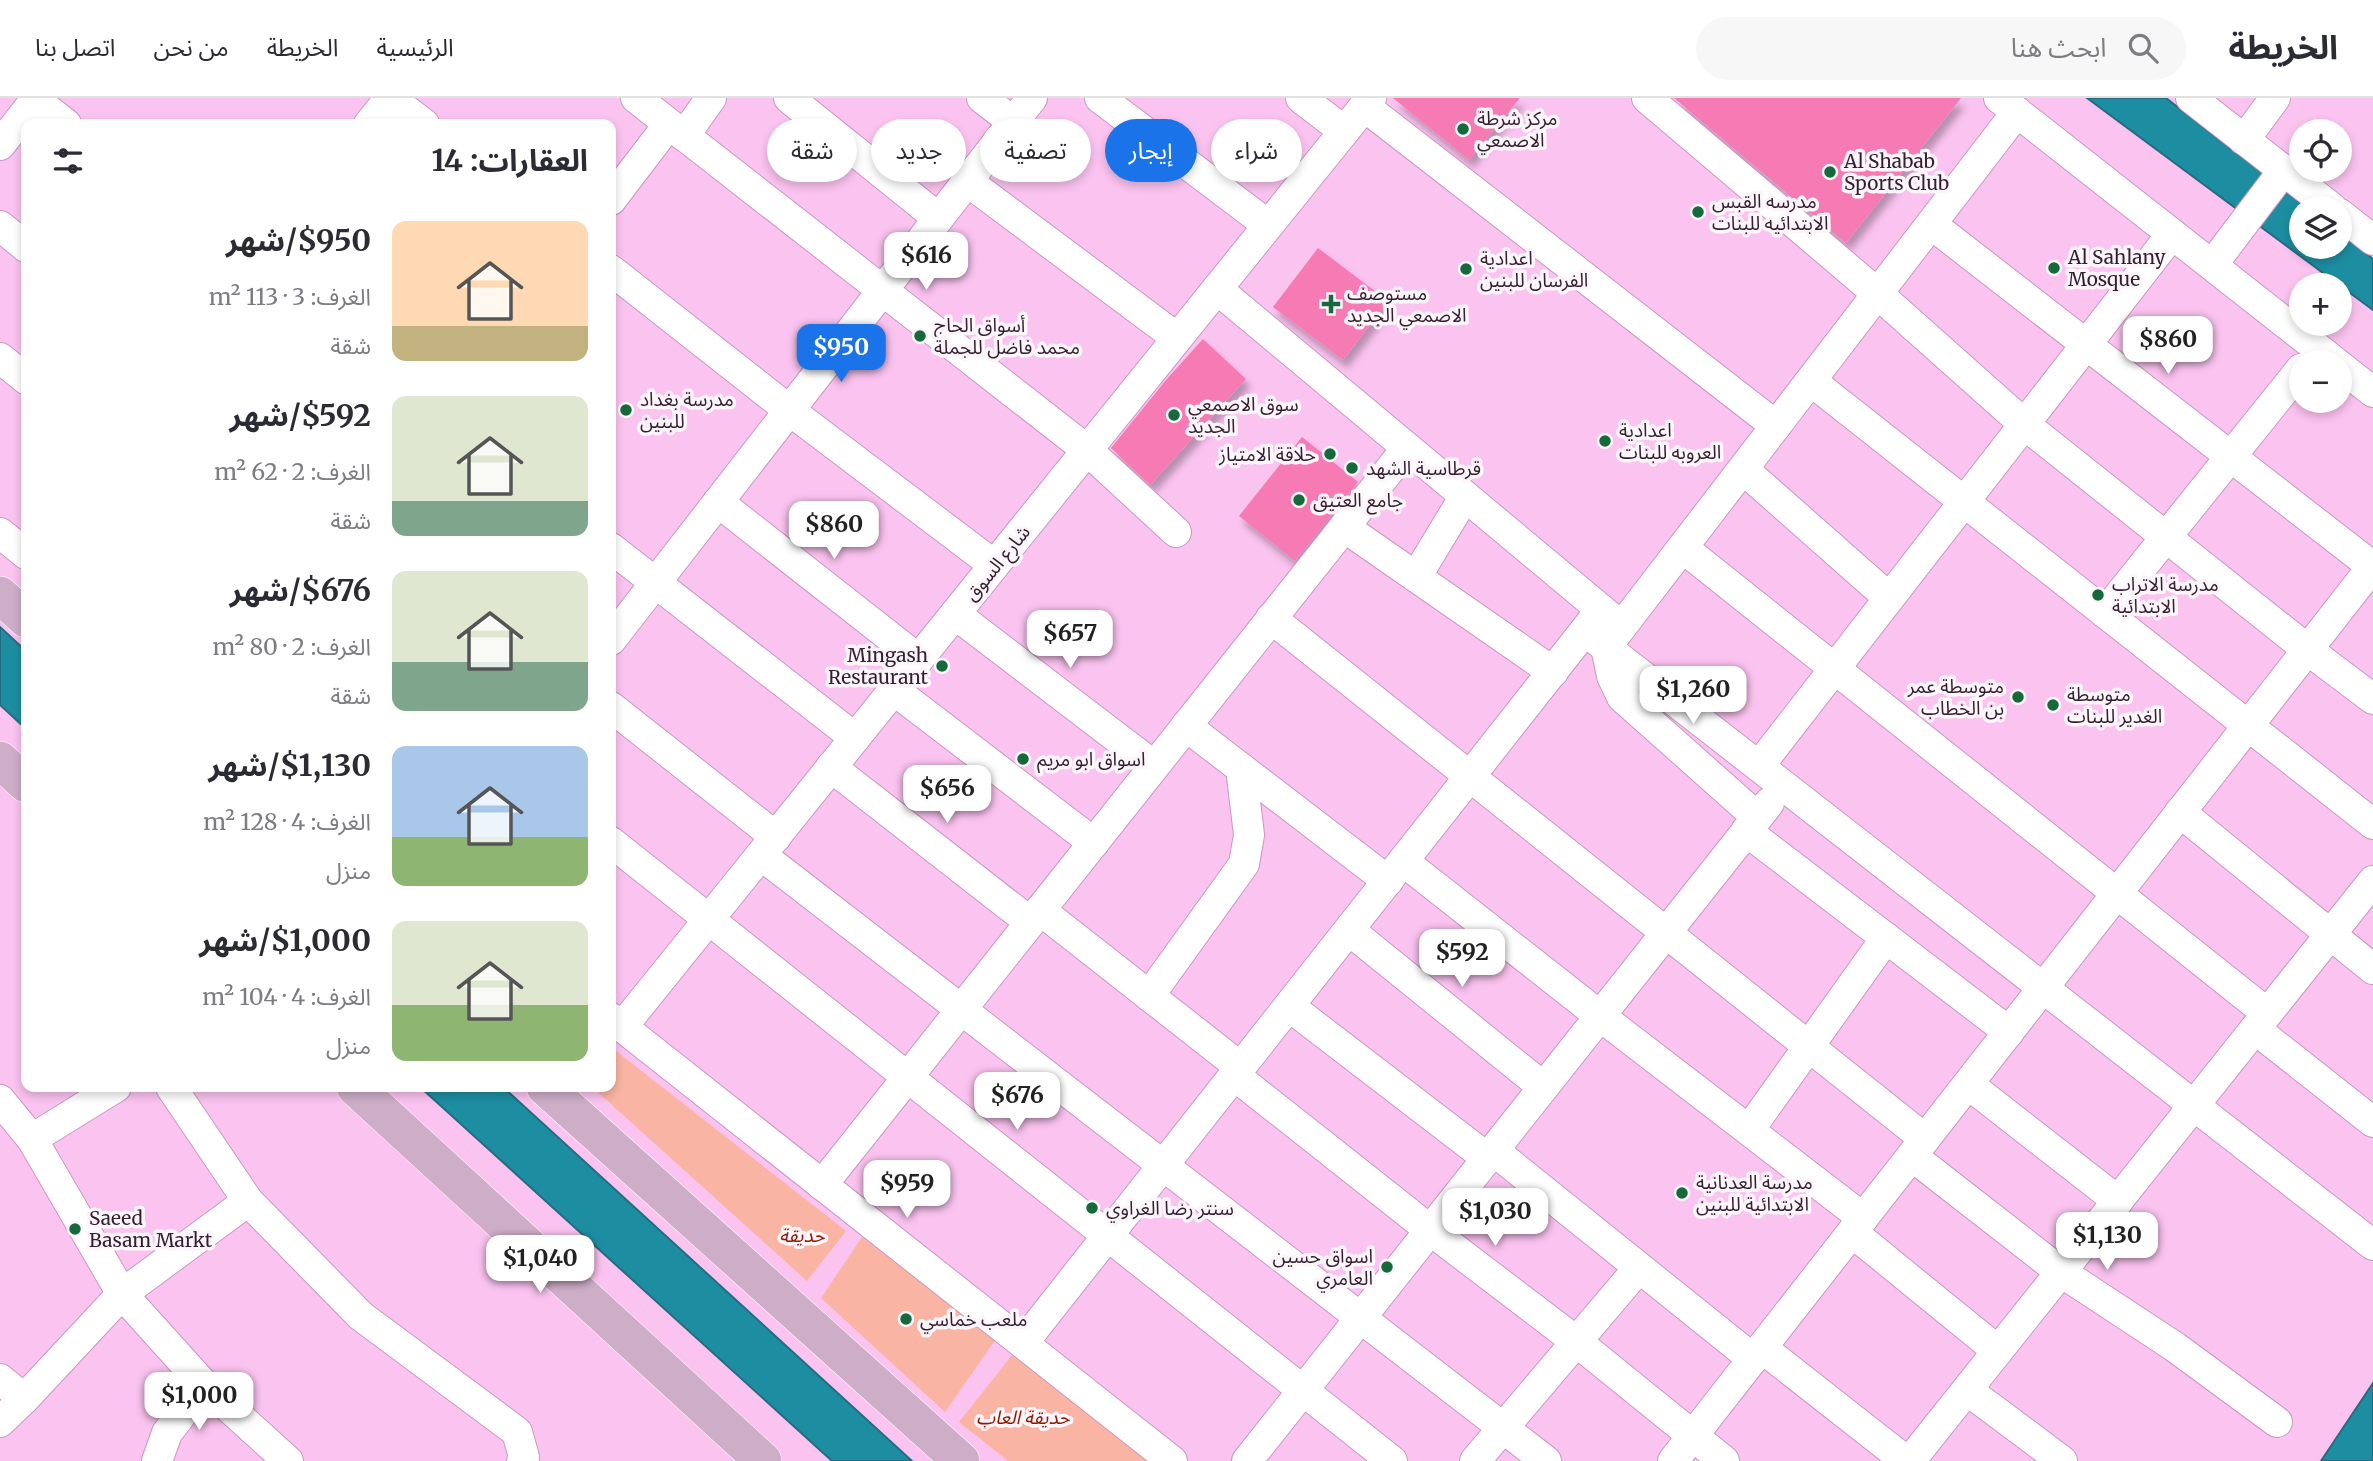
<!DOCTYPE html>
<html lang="ar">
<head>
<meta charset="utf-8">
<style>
	body { margin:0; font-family:Merriweather,"Noto Sans Arabic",serif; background:#f7f7f7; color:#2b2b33; direction:rtl; height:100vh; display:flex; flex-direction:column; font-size:26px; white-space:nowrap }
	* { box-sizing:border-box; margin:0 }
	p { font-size:23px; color:#7c7c81 }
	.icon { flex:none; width:38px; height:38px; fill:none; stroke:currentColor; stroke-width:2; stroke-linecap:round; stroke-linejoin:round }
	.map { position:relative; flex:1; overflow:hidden; direction:ltr }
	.details { position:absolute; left:21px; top:21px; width:595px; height:973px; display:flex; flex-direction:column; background:#fff; border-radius:14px; box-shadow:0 4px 10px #0003; direction:rtl }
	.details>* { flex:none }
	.banner { position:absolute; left:637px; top:21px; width:665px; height:63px; direction:rtl; display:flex; gap:14px }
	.fabs { position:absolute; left:2289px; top:21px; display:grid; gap:14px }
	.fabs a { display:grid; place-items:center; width:63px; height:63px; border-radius:50%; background:#fff; box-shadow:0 4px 10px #0003; font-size:35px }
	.price { position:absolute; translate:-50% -60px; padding:0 16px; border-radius:14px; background:#fff; color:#222; font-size:23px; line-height:46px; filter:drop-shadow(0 2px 4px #0008) }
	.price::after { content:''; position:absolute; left:50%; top:42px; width:21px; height:16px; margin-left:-10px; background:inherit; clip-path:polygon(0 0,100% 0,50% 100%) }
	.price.selected { background:#1a73e8; color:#fff }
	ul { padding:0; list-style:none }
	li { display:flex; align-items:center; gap:21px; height:175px; padding:0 28px }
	li span { display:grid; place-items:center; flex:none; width:196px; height:140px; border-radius:14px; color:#555 }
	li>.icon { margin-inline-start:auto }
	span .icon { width:84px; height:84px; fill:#fffc; stroke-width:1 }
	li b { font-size:30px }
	h2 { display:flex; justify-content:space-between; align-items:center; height:84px; padding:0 28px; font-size:30px }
	.tag { padding:0 24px; border-radius:32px; background:#fff; box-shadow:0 4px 10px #0003; font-size:24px; line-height:63px }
	.tag.selected { background:#1a73e8; color:#fff }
	header { display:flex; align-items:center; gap:42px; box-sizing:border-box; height:98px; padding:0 35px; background:#fff; border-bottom:2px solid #e1e1e2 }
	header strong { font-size:33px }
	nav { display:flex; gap:38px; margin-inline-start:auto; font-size:24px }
	.search { width:490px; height:63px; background:#f7f7f7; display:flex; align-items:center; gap:18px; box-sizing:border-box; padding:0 24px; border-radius:38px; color:#7c7c81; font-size:26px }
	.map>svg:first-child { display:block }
</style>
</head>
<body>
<header>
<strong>الخريطة</strong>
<div class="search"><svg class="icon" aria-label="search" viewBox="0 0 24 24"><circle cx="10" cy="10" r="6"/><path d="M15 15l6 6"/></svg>ابحث هنا</div>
<nav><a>الرئيسية</a><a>الخريطة</a><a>من نحن</a><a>اتصل بنا</a></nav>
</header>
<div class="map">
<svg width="2373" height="1363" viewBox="0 0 2373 1363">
	<defs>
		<filter id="shadow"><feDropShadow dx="4.5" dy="8" stdDeviation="3.5" flood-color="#0004"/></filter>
	</defs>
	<rect width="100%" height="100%" fill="#fbc3f0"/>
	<g fill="#fab4a3">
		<polygon points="611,949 846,1133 807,1183 592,989 611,989"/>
		<polygon points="862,1139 996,1241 945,1314 821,1200"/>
		<polygon points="1013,1256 1147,1363 1008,1363 959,1324"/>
	</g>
	<g fill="#1d8ea2" stroke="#246d80" stroke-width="2">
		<polygon points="2087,0 2166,0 2307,110 2301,110 2301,149 2340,149 2340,135 2373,161 2373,212"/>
		<polygon points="0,529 26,553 26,631 0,607"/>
		<polygon points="420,989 503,989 912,1363 832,1363"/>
		<polygon points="2373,1285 2373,1363 2321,1363"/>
	</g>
	<g fill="#f67ab3" filter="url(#shadow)">
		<polygon points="1393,0 1520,0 1469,62"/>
		<polygon points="1674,0 1961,0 1846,145"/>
		<polygon points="1318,150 1388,203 1343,262 1273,209"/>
		<polygon points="1203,241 1246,281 1150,387 1111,350 1166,282"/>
		<polygon points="1302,339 1358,384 1295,463 1239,418"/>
	</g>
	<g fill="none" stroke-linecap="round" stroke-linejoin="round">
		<defs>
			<g id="minor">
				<polyline points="390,0 424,26"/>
				<polyline points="636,0 1087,352 1176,434"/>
				<polyline points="789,0 938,120"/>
				<polyline points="982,0 1013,24"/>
				<polyline points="1100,0 1268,127"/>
				<polyline points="1301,0 1344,33"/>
				<polyline points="1647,0 1878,196 2024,326 2308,552 2373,601"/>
				<polyline points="1999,0 2335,264"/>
				<polyline points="2191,0 2332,110"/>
				<polyline points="35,2 66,26"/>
				<polyline points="1364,8 1776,328"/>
				<polyline points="369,26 390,0"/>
				<polyline points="684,38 711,0"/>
				<polyline points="2244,42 2275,0"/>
				<polyline points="0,47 37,0"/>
				<polyline points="967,83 1177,240"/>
				<polyline points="611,102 669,26"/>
				<polyline points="2340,116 2373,142"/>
				<polyline points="1931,126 2373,469"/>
				<polyline points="0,128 26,149"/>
				<polyline points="2212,167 2284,72"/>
				<polyline points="611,172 789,312 994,467"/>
				<polyline points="1217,191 1616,524"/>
				<polyline points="0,260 26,281"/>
				<polyline points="2340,268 2373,294"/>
				<polyline points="1811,283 2373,726"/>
				<polyline points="1743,371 1889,500"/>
				<polyline points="718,404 918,561"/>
				<polyline points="1344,429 1553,574"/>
				<polyline points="0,435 26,456"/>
				<polyline points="611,450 855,640"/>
				<polyline points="1683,450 2267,915"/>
				<polyline points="1416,479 1465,398"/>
				<polyline points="2105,515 2301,271"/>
				<polyline points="955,516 1154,668"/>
				<polyline points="1271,520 1925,1041"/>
				<polyline points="1585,533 2373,1147"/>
				<polyline points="611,542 1032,0"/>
				<polyline points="894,592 1094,745"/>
				<polyline points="611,609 776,739"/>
				<polyline points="1186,628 1388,783"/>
				<polyline points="1759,668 2172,136"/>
				<polyline points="831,669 1030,824"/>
				<polyline points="2180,714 2373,871"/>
				<polyline points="1757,719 1622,599 1612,578 1606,549 2017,14"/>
				<polyline points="1746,733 2009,934"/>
				<polyline points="611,744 1392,1363"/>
				<polyline points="761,757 1546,1363"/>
				<polyline points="1403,763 1600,918 1863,1120"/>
				<polyline points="1040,812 1240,969"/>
				<polyline points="1349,832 1543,989"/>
				<polyline points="1149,898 1244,766 1249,737 1241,670"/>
				<polyline points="1289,908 1487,1060"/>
				<polyline points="611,920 1172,1363"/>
				<polyline points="622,929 1371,0"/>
				<polyline points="2255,931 2373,1024"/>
				<polyline points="1234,977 1430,1132 1577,1244 1724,1363"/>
				<polyline points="1968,986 2118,1103"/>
				<polyline points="171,989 248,1103 361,1218 517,1334 524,1359 522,1363"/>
				<polyline points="0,1002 32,1041 122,1196 204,1287 288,1363"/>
				<polyline points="1749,1032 1886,840"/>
				<polyline points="32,1041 116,989"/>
				<polyline points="1493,1052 1753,1261"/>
				<polyline points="1912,1058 2061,1174 2175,1249 2277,1324"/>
				<polyline points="822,1087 1407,350"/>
				<polyline points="1853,1135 1998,1253"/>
				<polyline points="1023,1245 1601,512"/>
				<polyline points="1762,1250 1906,1363"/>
				<polyline points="0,1281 24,1301"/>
				<polyline points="1967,1292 2062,1363"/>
				<polyline points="0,1324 24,1301 122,1196 248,1103"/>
				<polyline points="157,1363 167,1335 204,1287"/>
				<polyline points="1247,1363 1769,705"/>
				<polyline points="1475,1363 1638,1171"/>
				<polyline points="1673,1363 2373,468"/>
				<polyline points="1910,1363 2373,783"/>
			</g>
			<g id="major">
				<polyline points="0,497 26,521"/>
				<polyline points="0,662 26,686"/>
				<polyline points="355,989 763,1363"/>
				<polyline points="545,989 961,1363"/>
			</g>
		</defs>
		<use href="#minor" stroke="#cc96c2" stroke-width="32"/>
		<use href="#major" stroke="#fff" stroke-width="38"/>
		<use href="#minor" stroke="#fff" stroke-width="30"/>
		<use href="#major" stroke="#ceadc8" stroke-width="37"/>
	</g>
	<g fill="#16693a" stroke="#fcf6fb" stroke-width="2.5">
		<circle cx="1463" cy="31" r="7"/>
		<circle cx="1830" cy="74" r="7"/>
		<circle cx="1698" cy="114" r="7"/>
		<circle cx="2054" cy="170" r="7"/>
		<circle cx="1466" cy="171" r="7"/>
		<path d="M1327.5 195.5h7v7h7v7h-7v7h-7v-7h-7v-7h7z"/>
		<circle cx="920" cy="238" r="7"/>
		<circle cx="626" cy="312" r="7"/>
		<circle cx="1174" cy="317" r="7"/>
		<circle cx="1605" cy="343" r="7"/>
		<circle cx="1330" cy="356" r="7"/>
		<circle cx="1352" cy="370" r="7"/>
		<circle cx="1299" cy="402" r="7"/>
		<circle cx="2098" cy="497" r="7"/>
		<circle cx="942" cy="568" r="7"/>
		<circle cx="2018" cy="599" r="7"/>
		<circle cx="2053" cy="607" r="7"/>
		<circle cx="1023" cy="661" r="7"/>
		<circle cx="1682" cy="1095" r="7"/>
		<circle cx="1092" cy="1110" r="7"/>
		<circle cx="75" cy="1131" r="7"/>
		<circle cx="1387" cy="1169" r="7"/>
		<circle cx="906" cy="1221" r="7"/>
	</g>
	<g text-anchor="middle" stroke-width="7" stroke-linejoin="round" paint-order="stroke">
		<g font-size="19" fill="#341f30" stroke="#fcf6fb" text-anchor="start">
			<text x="1477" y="27">مركز شرطة<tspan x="1477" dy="22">الاصمعي</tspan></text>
			<text x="1844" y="70">Al Shabab<tspan x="1844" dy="22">Sports Club</tspan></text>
			<text x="1712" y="110">مدرسه القبس<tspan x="1712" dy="22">الابتدائيه للبنات</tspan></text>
			<text x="2068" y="166">Al Sahlany<tspan x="2068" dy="22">Mosque</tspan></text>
			<text x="1480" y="167">اعدادية<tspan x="1480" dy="22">الفرسان للبنين</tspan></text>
			<text x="1347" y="202">مستوصف<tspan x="1347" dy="22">الاصمعي الجديد</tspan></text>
			<text x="934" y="234">أسواق الحاج<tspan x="934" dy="22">محمد فاضل للجملة</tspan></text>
			<text x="640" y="308">مدرسة بغداد<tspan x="640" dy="22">للبنين</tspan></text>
			<text x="1188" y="313">سوق الاصمعي<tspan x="1188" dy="22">الجديد</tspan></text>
			<text x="1619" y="339">اعدادية<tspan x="1619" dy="22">العروبه للبنات</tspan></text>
			<text x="1316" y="363" text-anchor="end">حلاقة الامتياز</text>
			<text x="1366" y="377">قرطاسية الشهد</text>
			<text x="1313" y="409">جامع العتيق</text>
			<text x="2112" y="493">مدرسة الاتراب<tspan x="2112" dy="22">الابتدائية</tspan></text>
			<text x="928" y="564" text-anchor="end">Mingash<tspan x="928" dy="22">Restaurant</tspan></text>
			<text x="2004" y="595" text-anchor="end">متوسطة عمر<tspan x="2004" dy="22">بن الخطاب</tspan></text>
			<text x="2067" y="603">متوسطة<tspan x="2067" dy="22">الغدير للبنات</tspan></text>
			<text x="1037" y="668">اسواق ابو مريم</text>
			<text x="1696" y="1091">مدرسة العدنانية<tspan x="1696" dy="22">الابتدائية للبنين</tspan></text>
			<text x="1106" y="1117">سنتر رضا الغراوي</text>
			<text x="89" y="1127">Saeed<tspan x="89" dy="22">Basam Markt</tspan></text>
			<text x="1373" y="1165" text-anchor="end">اسواق حسين<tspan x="1373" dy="22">العامري</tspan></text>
			<text x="920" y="1228">ملعب خماسي</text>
		</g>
		<g font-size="19" fill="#341f30" stroke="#fcf6fb">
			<text transform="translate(997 465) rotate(-51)" y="7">شارع السوق</text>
		</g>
		<g font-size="19" font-style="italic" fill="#8f1a00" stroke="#fcf6fb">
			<text x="802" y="1144">حديقة</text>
			<text x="1023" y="1326">حديقة العاب</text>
		</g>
	</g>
</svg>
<div class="fabs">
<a><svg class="icon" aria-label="locate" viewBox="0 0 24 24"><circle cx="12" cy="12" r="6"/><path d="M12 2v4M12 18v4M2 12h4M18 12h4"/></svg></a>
<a><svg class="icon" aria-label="layers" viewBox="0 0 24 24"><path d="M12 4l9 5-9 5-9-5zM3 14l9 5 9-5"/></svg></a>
<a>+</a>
<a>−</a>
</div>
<b class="price" style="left:926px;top:194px">$616</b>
<b class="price" style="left:2168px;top:278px">$860</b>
<b class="price selected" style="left:841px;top:286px">$950</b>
<b class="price" style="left:834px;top:463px">$860</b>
<b class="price" style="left:1070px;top:572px">$657</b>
<b class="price" style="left:1693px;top:628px">$1,260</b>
<b class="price" style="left:947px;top:727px">$656</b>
<b class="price" style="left:1462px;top:891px">$592</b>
<b class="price" style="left:1017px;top:1034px">$676</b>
<b class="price" style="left:907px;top:1122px">$959</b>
<b class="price" style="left:1495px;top:1150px">$1,030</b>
<b class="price" style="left:2107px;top:1174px">$1,130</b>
<b class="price" style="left:540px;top:1197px">$1,040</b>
<b class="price" style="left:199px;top:1334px">$1,000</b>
<div class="banner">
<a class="tag">شراء</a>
<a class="tag selected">إيجار</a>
<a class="tag">تصفية</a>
<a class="tag">جديد</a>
<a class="tag">شقة</a>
</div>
<section class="details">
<h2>العقارات: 14<svg class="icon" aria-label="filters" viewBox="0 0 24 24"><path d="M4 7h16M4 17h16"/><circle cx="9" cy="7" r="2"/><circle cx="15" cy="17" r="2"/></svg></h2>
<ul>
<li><span style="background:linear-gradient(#ffd9b3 75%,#c2b280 0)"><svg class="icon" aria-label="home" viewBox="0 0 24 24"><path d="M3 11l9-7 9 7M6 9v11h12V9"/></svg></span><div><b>$950/شهر</b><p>الغرف: 3 · 113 m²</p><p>شقة</p></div></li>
<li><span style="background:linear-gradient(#dfe7d0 75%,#7fa58c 0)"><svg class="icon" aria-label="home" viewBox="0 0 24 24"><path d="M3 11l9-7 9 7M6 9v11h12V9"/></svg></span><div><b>$592/شهر</b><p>الغرف: 2 · 62 m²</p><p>شقة</p></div></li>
<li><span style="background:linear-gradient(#dfe7d0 65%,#7fa58c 0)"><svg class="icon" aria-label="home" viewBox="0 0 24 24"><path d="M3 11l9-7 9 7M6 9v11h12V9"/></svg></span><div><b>$676/شهر</b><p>الغرف: 2 · 80 m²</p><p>شقة</p></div></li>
<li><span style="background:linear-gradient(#a9c7e8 65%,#8fb573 0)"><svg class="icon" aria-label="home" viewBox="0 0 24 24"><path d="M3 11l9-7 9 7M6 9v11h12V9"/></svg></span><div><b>$1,130/شهر</b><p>الغرف: 4 · 128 m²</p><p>منزل</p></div></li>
<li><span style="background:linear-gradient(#dfe7d0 60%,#8fb573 0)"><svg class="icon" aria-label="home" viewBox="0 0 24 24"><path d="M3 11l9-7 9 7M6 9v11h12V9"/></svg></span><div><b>$1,000/شهر</b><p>الغرف: 4 · 104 m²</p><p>منزل</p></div></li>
</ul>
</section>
</div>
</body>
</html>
